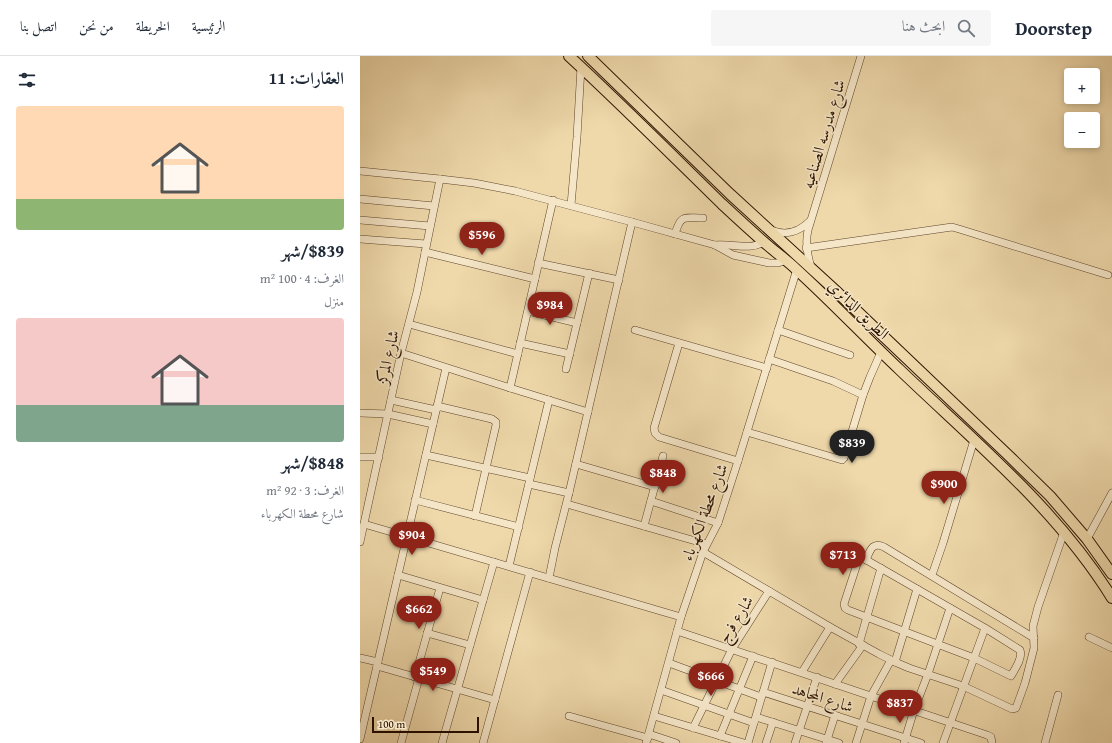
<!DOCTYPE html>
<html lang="ar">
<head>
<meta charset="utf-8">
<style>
	body { margin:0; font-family:"Gentium Book Plus",Amiri,serif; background:#f6f6f7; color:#1f2937; direction:rtl; height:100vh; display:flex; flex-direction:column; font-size:15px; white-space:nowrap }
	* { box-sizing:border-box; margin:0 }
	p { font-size:13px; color:#747a83 }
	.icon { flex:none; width:22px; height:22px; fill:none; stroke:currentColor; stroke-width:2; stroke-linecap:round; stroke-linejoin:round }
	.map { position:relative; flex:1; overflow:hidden; direction:ltr }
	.side { display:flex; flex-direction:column; background:#fff; width:360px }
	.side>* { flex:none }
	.buttons { position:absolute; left:704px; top:12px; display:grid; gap:8px }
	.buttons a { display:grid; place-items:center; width:36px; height:36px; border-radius:4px; background:#fff; box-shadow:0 2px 6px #0003; font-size:20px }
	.scale { position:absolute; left:12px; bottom:10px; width:107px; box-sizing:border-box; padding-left:4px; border:2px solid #2e1400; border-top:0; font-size:11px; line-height:14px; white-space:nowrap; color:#2e1400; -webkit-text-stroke:3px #f5e6c8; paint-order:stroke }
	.price { position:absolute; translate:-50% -34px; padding:0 9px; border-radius:14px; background:#8f2418; color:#fff; font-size:13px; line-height:26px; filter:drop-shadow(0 1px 2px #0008) }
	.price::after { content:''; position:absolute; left:50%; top:24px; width:12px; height:9px; margin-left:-6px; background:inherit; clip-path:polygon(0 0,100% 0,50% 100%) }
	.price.selected { background:#222; color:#fff }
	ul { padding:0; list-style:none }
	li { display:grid; align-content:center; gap:8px; height:212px; padding:0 16px }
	li span { display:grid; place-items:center; height:124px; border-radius:4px; color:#555 }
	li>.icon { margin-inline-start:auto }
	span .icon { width:72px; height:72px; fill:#fffc; stroke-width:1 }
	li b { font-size:17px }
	h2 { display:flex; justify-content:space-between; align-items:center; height:48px; padding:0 16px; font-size:17px }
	header { display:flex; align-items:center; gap:24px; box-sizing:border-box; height:56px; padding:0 20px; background:#fff; border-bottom:1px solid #e0e1e3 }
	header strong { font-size:19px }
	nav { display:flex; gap:22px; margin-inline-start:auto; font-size:14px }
	.search { width:280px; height:36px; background:#f6f6f7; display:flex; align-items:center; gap:10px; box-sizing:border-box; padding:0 14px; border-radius:4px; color:#747a83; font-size:15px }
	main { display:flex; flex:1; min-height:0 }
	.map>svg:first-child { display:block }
</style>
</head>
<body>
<header>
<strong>Doorstep</strong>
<div class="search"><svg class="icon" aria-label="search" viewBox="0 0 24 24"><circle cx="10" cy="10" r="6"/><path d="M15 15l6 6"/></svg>ابحث هنا</div>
<nav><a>الرئيسية</a><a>الخريطة</a><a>من نحن</a><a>اتصل بنا</a></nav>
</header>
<main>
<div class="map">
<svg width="752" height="687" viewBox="0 0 752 687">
	<rect width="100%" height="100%" fill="#efd9ab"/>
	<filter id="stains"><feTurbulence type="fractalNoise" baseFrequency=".005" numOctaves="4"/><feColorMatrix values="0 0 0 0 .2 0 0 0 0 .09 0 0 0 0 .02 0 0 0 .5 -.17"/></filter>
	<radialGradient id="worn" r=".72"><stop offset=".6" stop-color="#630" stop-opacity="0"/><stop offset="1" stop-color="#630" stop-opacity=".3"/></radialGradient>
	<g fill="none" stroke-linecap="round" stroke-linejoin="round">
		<defs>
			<g id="minor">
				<polyline points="0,115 80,123 114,127 155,135 272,166 355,189 373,199 409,207 418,207 426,204"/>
				<polyline points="0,143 74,150"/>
				<polyline points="211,149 217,81 221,11"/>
				<polyline points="0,164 70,170"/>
				<path d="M411 174C425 180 439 176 450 165"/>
				<path d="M315 178C321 158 324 162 343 162"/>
				<polyline points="0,183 66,188"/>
				<path d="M355 189C371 187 389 195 404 186"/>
				<polyline points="446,192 592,171 599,173 748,219"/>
				<polyline points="65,196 175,223"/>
				<polyline points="178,207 259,224"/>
				<path d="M451 211C447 198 445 187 448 174L501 0"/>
				<polyline points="168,255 217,267"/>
				<polyline points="49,268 158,298"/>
				<polyline points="275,274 407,312"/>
				<polyline points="418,274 490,299"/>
				<polyline points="160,287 210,298"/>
				<polyline points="319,287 294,372 295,377 299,381 378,405"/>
				<polyline points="41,297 150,332 228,356"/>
				<polyline points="409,303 473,325 503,339"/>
				<polyline points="206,313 229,217"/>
				<polyline points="150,332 193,144"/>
				<polyline points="31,344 76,354"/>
				<polyline points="77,350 132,363 136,366 136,369 115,460"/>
				<polyline points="0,357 28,358 73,368"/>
				<polyline points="387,376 482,404 484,402 503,339 510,321 521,296"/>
				<polyline points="66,399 170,422"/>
				<polyline points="0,401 19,401"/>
				<polyline points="216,408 295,431"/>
				<polyline points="169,428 209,437"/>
				<polyline points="55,444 159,471"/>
				<polyline points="291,445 358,467"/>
				<polyline points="207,448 346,488"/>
				<polyline points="4,468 321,561"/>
				<polyline points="284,470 303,400"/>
				<polyline points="727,483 752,437"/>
				<polyline points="0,486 41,297 57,236 80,123"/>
				<polyline points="343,496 470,571"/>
				<path d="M506 504C510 495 512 485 524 491L674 582"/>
				<polyline points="149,510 189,344"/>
				<polyline points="38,519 123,544"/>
				<polyline points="572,519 583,487 614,384"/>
				<polyline points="189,522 195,492 209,437 272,166"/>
				<polyline points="317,575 627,679 631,681 632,687"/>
				<polyline points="67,577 110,589"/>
				<polyline points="729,581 752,592"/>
				<polyline points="499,588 521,512"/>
				<polyline points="0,602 18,606"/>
				<polyline points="535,606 557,533"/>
				<polyline points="309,607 401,641"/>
				<polyline points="17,610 135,644"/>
				<polyline points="442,616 470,571 519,598 535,606 549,612 603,630 652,653 656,652 665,627 674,592 673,570 678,551 704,476"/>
				<polyline points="55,621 80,532"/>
				<polyline points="475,628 503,589"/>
				<polyline points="301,634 394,667"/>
				<polyline points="403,636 561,687"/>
				<polyline points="209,660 288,682"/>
				<polyline points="294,660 384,687"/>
				<polyline points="396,661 479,687"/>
				<polyline points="333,672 372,593 409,535"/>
				<polyline points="289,678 316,687"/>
				<polyline points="360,680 393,600"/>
				<polyline points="0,683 86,312"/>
				<polyline points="41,687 59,622"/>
				<polyline points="82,687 134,506"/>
				<polyline points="123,687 170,516"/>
				<polyline points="286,687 321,561 343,496 358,467 378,405 437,213"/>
				<polyline points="388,687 412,606"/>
				<polyline points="406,687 413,666"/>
				<polyline points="435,687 457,621"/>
				<polyline points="466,687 475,659"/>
				<polyline points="496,687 511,640 531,604"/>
				<polyline points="544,687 554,654 568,618 590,552"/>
				<path d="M583 687C597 648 611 610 625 572L660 594C663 602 655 613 651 620L614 602 488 554 485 552 484 548 499 502 500 501 503 502 625 572"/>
				<polyline points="685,687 698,639"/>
			</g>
			<g id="highway">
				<path d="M209 0C261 48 311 98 362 148 376 161 390 174 405 187 415 196 427 204 437 214 472 246 505 281 540 314 615 386 697 453 752 542"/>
				<polyline points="228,0 370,138 476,235 647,398 690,440 727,483 752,518"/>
			</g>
		</defs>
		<use href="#minor" stroke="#5e452b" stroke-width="8"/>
		<use href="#highway" stroke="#2e1400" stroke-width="12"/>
		<use href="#minor" stroke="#f5e6c8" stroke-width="7"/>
		<use href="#highway" stroke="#efd9ab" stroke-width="10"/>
	</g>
	<g text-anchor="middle" stroke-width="3" stroke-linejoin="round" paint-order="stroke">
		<g font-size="16" fill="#2e1400" stroke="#f5e6c8">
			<text transform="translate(463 78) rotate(-73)" y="6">شارع مدرسه الصناعيه</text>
			<text transform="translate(499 253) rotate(44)" y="6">الطريق الدائري</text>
			<text transform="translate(27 301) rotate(-77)" y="6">شارع المركز</text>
			<text transform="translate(344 456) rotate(-69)" y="6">شارع محطة الكهرباء</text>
			<text transform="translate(375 563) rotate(-58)" y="6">شارع فرج</text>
			<text transform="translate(463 641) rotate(18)" y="6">شارع المجاهد</text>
		</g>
	</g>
	<rect width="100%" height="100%" filter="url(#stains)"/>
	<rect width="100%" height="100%" fill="url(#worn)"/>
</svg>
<div class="buttons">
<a>+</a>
<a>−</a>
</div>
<div class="scale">100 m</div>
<b class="price" style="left:122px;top:200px">$596</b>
<b class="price" style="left:190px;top:270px">$984</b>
<b class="price selected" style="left:492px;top:408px">$839</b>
<b class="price" style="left:303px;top:438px">$848</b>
<b class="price" style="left:584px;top:449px">$900</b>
<b class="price" style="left:52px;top:500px">$904</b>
<b class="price" style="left:483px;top:520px">$713</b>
<b class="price" style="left:59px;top:574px">$662</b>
<b class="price" style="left:73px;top:636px">$549</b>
<b class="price" style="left:351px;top:641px">$666</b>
<b class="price" style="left:540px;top:668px">$837</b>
</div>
<section class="side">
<h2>العقارات: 11<svg class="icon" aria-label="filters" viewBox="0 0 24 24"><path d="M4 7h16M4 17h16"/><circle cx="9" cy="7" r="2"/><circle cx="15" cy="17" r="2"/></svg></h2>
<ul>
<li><span style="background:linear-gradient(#ffd9b3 75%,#8fb573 0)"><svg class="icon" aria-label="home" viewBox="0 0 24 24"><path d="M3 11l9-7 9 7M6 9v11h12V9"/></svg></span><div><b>$839/شهر</b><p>الغرف: 4 · 100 m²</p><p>منزل</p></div></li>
<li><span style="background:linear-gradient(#f6c9c9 70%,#7fa58c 0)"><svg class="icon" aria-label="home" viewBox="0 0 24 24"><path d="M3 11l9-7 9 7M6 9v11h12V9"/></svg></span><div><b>$848/شهر</b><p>الغرف: 3 · 92 m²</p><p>شارع محطة الكهرباء</p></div></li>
</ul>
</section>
</main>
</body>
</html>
